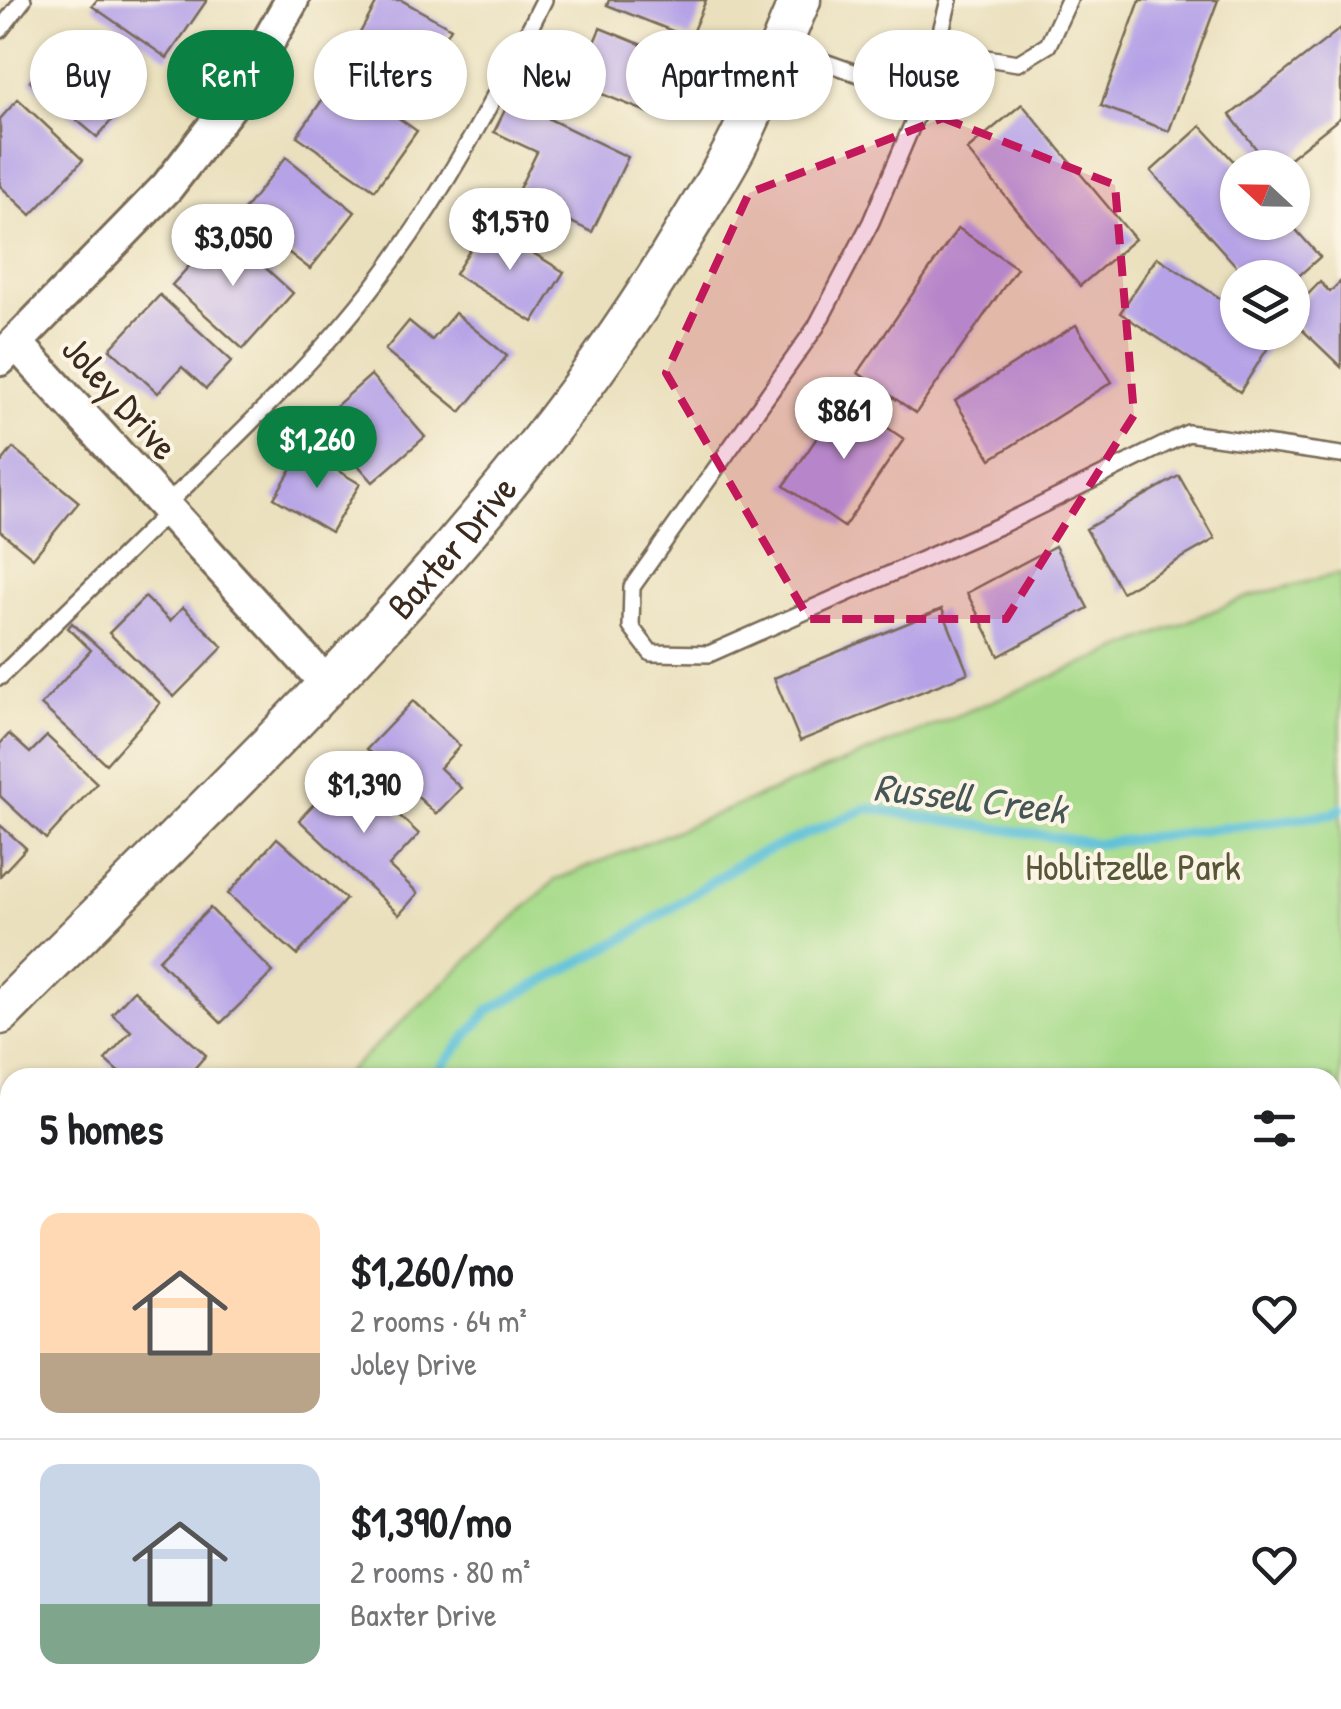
<!DOCTYPE html>
<html lang="en">
<head>
<meta charset="utf-8">
<style>
	body { margin:0; font-family:"Patrick Hand",sans-serif; background:#f2f2f2; color:#202124; height:100vh; display:flex; flex-direction:column; font-size:38px; white-space:nowrap }
	* { box-sizing:border-box; margin:0 }
	p { font-size:32px; color:#757577 }
	.icon { flex:none; width:55px; height:55px; fill:none; stroke:currentColor; stroke-width:2; stroke-linecap:round; stroke-linejoin:round }
	.map { position:relative; flex:1; overflow:hidden }
	.panel { position:absolute; left:0px; top:1068px; width:1342px; height:642px; display:flex; flex-direction:column; background:#fff; border-radius:30px 30px 0 0; box-shadow:0 2px 8px #0004 }
	.panel>* { flex:none }
	.banner { position:absolute; left:30px; top:30px; width:1282px; height:90px; display:flex; gap:20px }
	.needle { width:65px; rotate:292deg }
	.tools { position:absolute; left:1220px; top:150px; display:grid; gap:20px }
	.tools a { display:grid; place-items:center; width:90px; height:90px; border-radius:50%; background:#fff; box-shadow:0 2px 8px #0004; font-size:50px }
	.price { position:absolute; translate:-50% -85px; padding:0 22px; border-radius:35px; background:#fff; color:#222; font-size:32px; line-height:65px; filter:drop-shadow(0 2px 5px #0008) }
	.price::after { content:''; position:absolute; left:50%; top:60px; width:30px; height:22px; margin-left:-15px; background:inherit; clip-path:polygon(0 0,100% 0,50% 100%) }
	.price.active { background:#0b8043; color:#fff }
	ul { padding:0; list-style:none }
	li { display:flex; align-items:center; gap:30px; height:250px; padding:0 40px }
	li+li { border-top:2px solid #e0e0e0 }
	li span { display:grid; place-items:center; flex:none; width:280px; height:200px; border-radius:20px; color:#555 }
	li>.icon { margin-inline-start:auto }
	span .icon { width:120px; height:120px; fill:#fffc; stroke-width:1 }
	li b { font-size:42px }
	h2 { display:flex; justify-content:space-between; align-items:center; height:120px; padding:0 40px; font-size:42px }
	.chip { padding:0 35px; border-radius:45px; background:#fff; box-shadow:0 2px 8px #0004; font-size:35px; line-height:90px }
	.chip.active { background:#0b8043; color:#fff }
	.map>svg:first-child { display:block }
</style>
</head>
<body>
<div class="map">
<svg width="1341" height="1709" viewBox="0 0 1341 1709">
	<rect width="100%" height="100%" fill="#fcf5e5"/>
	<filter id="ink" filterUnits="userSpaceOnUse"><feTurbulence type="fractalNoise" baseFrequency=".01" numOctaves="2"/><feDisplacementMap in="SourceGraphic" scale="20" xChannelSelector="R" yChannelSelector="G"/><feConvolveMatrix kernelMatrix="1 2 1 2 8 2 1 2 1" color-interpolation-filters="sRGB"/></filter>
	<filter id="wash" filterUnits="userSpaceOnUse"><feTurbulence type="fractalNoise" baseFrequency=".0048" numOctaves="4" result="noise"/><feDisplacementMap in="SourceGraphic" scale="40" xChannelSelector="R" yChannelSelector="G"/><feGaussianBlur stdDeviation="2.25" result="paint"/><feColorMatrix in="noise" values="0 0 0 0 0 0 0 0 0 0 0 0 0 0 0 0 0 1.4 0 .05"/><feComposite in="paint" operator="in"/></filter>
	<g filter="url(#wash)">
		<rect width="100%" height="100%" fill="#eae0bd"/>
		<polygon fill="#a7db8b" stroke="#718254" stroke-width="2.5" points="1341,573 1341,1709 0,1709 0,1430 10,1434 10,1700 1332,1700 1332,1078 342,1077 555,880 1247,597"/>
		<g fill="none" stroke-linecap="round" stroke-linejoin="round">
			<g stroke="#5ac0d8" stroke-width="10">
				<polyline points="432,1078 489,1010 625,938 745,860 868,808 1097,844 1333,814 1341,808"/>
				<polyline points="172,1709 174,1700"/>
			</g>
		</g>
		<g id="blocks">
			<g fill="#b5a2e7">
				<polygon points="97,0 207,0 167,58 92,6"/>
				<polygon points="378,0 401,0 451,28 433,58 445,65 427,98 348,55"/>
				<polygon points="609,0 706,0 690,38 607,5"/>
				<polygon points="1140,0 1218,0 1169,131 1101,106"/>
				<polygon points="600,28 677,59 654,115 577,84"/>
				<polygon points="1341,28 1341,117 1277,168 1271,168 1230,115"/>
				<polygon points="90,33 146,81 97,137 30,81 58,47 69,57"/>
				<polygon points="339,76 417,131 375,190 297,136"/>
				<polygon points="18,99 83,160 31,215 0,186 0,119"/>
				<polygon points="510,100 628,157 592,232 516,195 537,152 494,132"/>
				<polygon points="1022,104 1135,239 1080,286 967,150"/>
				<polygon points="1201,126 1238,166 1238,222 1289,222 1320,257 1292,282 1292,278 1247,278 1151,171"/>
				<polygon points="286,157 355,212 310,269 240,215"/>
				<polygon points="486,224 564,272 533,322 455,274"/>
				<polygon points="958,228 1017,268 916,413 858,373"/>
				<polygon points="223,229 293,293 243,349 172,285"/>
				<polygon points="1157,257 1238,310 1238,332 1276,335 1240,392 1120,313"/>
				<polygon points="1341,281 1341,367 1292,320 1292,311 1320,282 1330,292"/>
				<polygon points="160,295 232,361 206,389 182,367 158,393 110,349"/>
				<polygon points="455,313 507,356 461,412 385,350 409,321 432,340"/>
				<polygon points="1076,325 1112,382 991,459 955,401"/>
				<polygon points="371,375 425,437 373,482 319,421"/>
				<polygon points="844,398 904,439 844,527 784,486"/>
				<polygon points="13,448 79,502 33,558 0,531 0,464"/>
				<polygon points="303,450 360,484 331,532 274,498"/>
				<polygon points="1179,476 1215,539 1122,592 1086,529"/>
				<polygon points="1055,546 1088,608 999,656 967,593"/>
				<polygon points="145,597 170,621 183,607 223,647 174,697 109,633"/>
				<polygon points="942,609 968,673 800,741 774,678"/>
				<polygon points="72,623 160,703 106,764 41,705 91,650 68,628"/>
				<polygon points="413,701 460,746 440,768 461,788 436,814 367,749"/>
				<polygon points="9,734 30,753 47,736 97,783 46,839 0,796 0,744"/>
				<polygon points="348,767 419,834 389,866 418,893 399,915 299,820"/>
				<polygon points="0,825 26,848 0,876"/>
				<polygon points="277,838 346,899 297,955 228,894"/>
				<polygon points="210,908 273,972 221,1023 158,960"/>
				<polygon points="134,990 206,1055 186,1078 125,1078 105,1060 131,1031 112,1014"/>
				<polygon points="0,1169 10,1173 10,1252 0,1248"/>
				<polygon points="0,1276 10,1280 10,1361 0,1357"/>
			</g>
		</g>
	</g>
	<g filter="url(#ink)">
		<use href="#blocks" fill-opacity="0" stroke="#786a56" stroke-width="2.5"/>
		<g fill="none" stroke-linecap="round" stroke-linejoin="round">
			<defs>
				<g id="service">
					<polyline points="949,0 924,97 871,222 816,327 632,587 631,627 651,653 709,654 1001,525 1188,433 1341,455"/>
					<polyline points="0,30 23,0"/>
					<polyline points="782,47 924,97"/>
					<polyline points="937,50 1018,63 1048,45 1069,0"/>
					<path d="M165 506C238 435 313 365 376 283 443 196 495 98 544 0"/>
					<polyline points="0,677 169,511"/>
				</g>
				<g id="minor">
					<polyline points="16,343 327,684"/>
					<polyline points="0,359 167,187 236,98 292,0"/>
				</g>
				<g id="tertiary">
					<path id="s1" d="M0 1014C241 771 504 534 682 237 700 207 720 177 736 146 760 99 779 48 800 0"/>
				</g>
			</defs>
			<use href="#service" stroke="#786a56" stroke-width="20"/>
			<use href="#minor" stroke="#786a56" stroke-width="38"/>
			<use href="#tertiary" stroke="#786a56" stroke-width="45"/>
			<g stroke="#786a56" stroke-width="6" stroke-dasharray="8 8" stroke-linecap="butt">
				<polyline points="644,1700 663,1709"/>
				<polyline points="480,1709 500,1700"/>
			</g>
			<use href="#service" stroke="#fff" stroke-width="15"/>
			<use href="#minor" stroke="#fff" stroke-width="32"/>
			<use href="#tertiary" stroke="#fff" stroke-width="40"/>
		</g>
	</g>
	<path fill="#c2185b" fill-opacity="0.2" stroke="#c2185b" stroke-width="8" stroke-dasharray="20 12" stroke-linejoin="round" d="M943 118 1115 185 1134 415 1006 619H809L666 373 749 193Z"/>
	<g text-anchor="middle" stroke-width="8" stroke-linejoin="round" paint-order="stroke">
		<g font-size="38" fill="#3b2a1e" stroke="#fcf5e5">
			<text transform="translate(120 398) rotate(48)" y="13">Joley Drive</text>
			<text dy="13" stroke="none"><textPath href="#s1" startOffset="650">Baxter Drive</textPath></text>
		</g>
		<g font-size="38" fill="#565639" stroke="#fcf5e5">
			<text x="1133" y="880">Hoblitzelle Park</text>
		</g>
		<g font-size="40" font-style="italic" fill="#445756" stroke="#fcf5e5">
			<text transform="translate(970 798) rotate(7)" y="14">Russell Creek</text>
		</g>
	</g>
</svg>
<div class="tools">
<a><svg class="needle" viewBox="-14 -14 28 28"><path d="M0-13l5 13h-10z" fill="#e53935"/><path d="M0 13l5-13h-10z" fill="#757577"/></svg></a>
<a><svg class="icon" aria-label="layers" viewBox="0 0 24 24"><path d="M12 4l9 5-9 5-9-5zM3 14l9 5 9-5"/></svg></a>
</div>
<b class="price" style="left:510px;top:273px">$1,570</b>
<b class="price" style="left:233px;top:289px">$3,050</b>
<b class="price" style="left:844px;top:462px">$861</b>
<b class="price active" style="left:317px;top:491px">$1,260</b>
<b class="price" style="left:364px;top:836px">$1,390</b>
<div class="banner">
<a class="chip">Buy</a>
<a class="chip active">Rent</a>
<a class="chip">Filters</a>
<a class="chip">New</a>
<a class="chip">Apartment</a>
<a class="chip">House</a>
</div>
<section class="panel">
<h2>5 homes<svg class="icon" aria-label="filters" viewBox="0 0 24 24"><path d="M4 7h16M4 17h16"/><circle cx="9" cy="7" r="2"/><circle cx="15" cy="17" r="2"/></svg></h2>
<ul>
<li><span style="background:linear-gradient(#ffd9b3 70%,#b9a48a 0)"><svg class="icon" aria-label="home" viewBox="0 0 24 24"><path d="M3 11l9-7 9 7M6 9v11h12V9"/></svg></span><div><b>$1,260/mo</b><p>2 rooms · 64 m²</p><p>Joley Drive</p></div><svg class="icon" aria-label="heart" viewBox="0 0 24 24"><path d="M12 20l-8-8c-3-5 5-10 8-4 3-6 11-1 8 4z"/></svg></li>
<li><span style="background:linear-gradient(#c9d6e8 70%,#7fa58c 0)"><svg class="icon" aria-label="home" viewBox="0 0 24 24"><path d="M3 11l9-7 9 7M6 9v11h12V9"/></svg></span><div><b>$1,390/mo</b><p>2 rooms · 80 m²</p><p>Baxter Drive</p></div><svg class="icon" aria-label="heart" viewBox="0 0 24 24"><path d="M12 20l-8-8c-3-5 5-10 8-4 3-6 11-1 8 4z"/></svg></li>
</ul>
</section>
</div>
</body>
</html>
